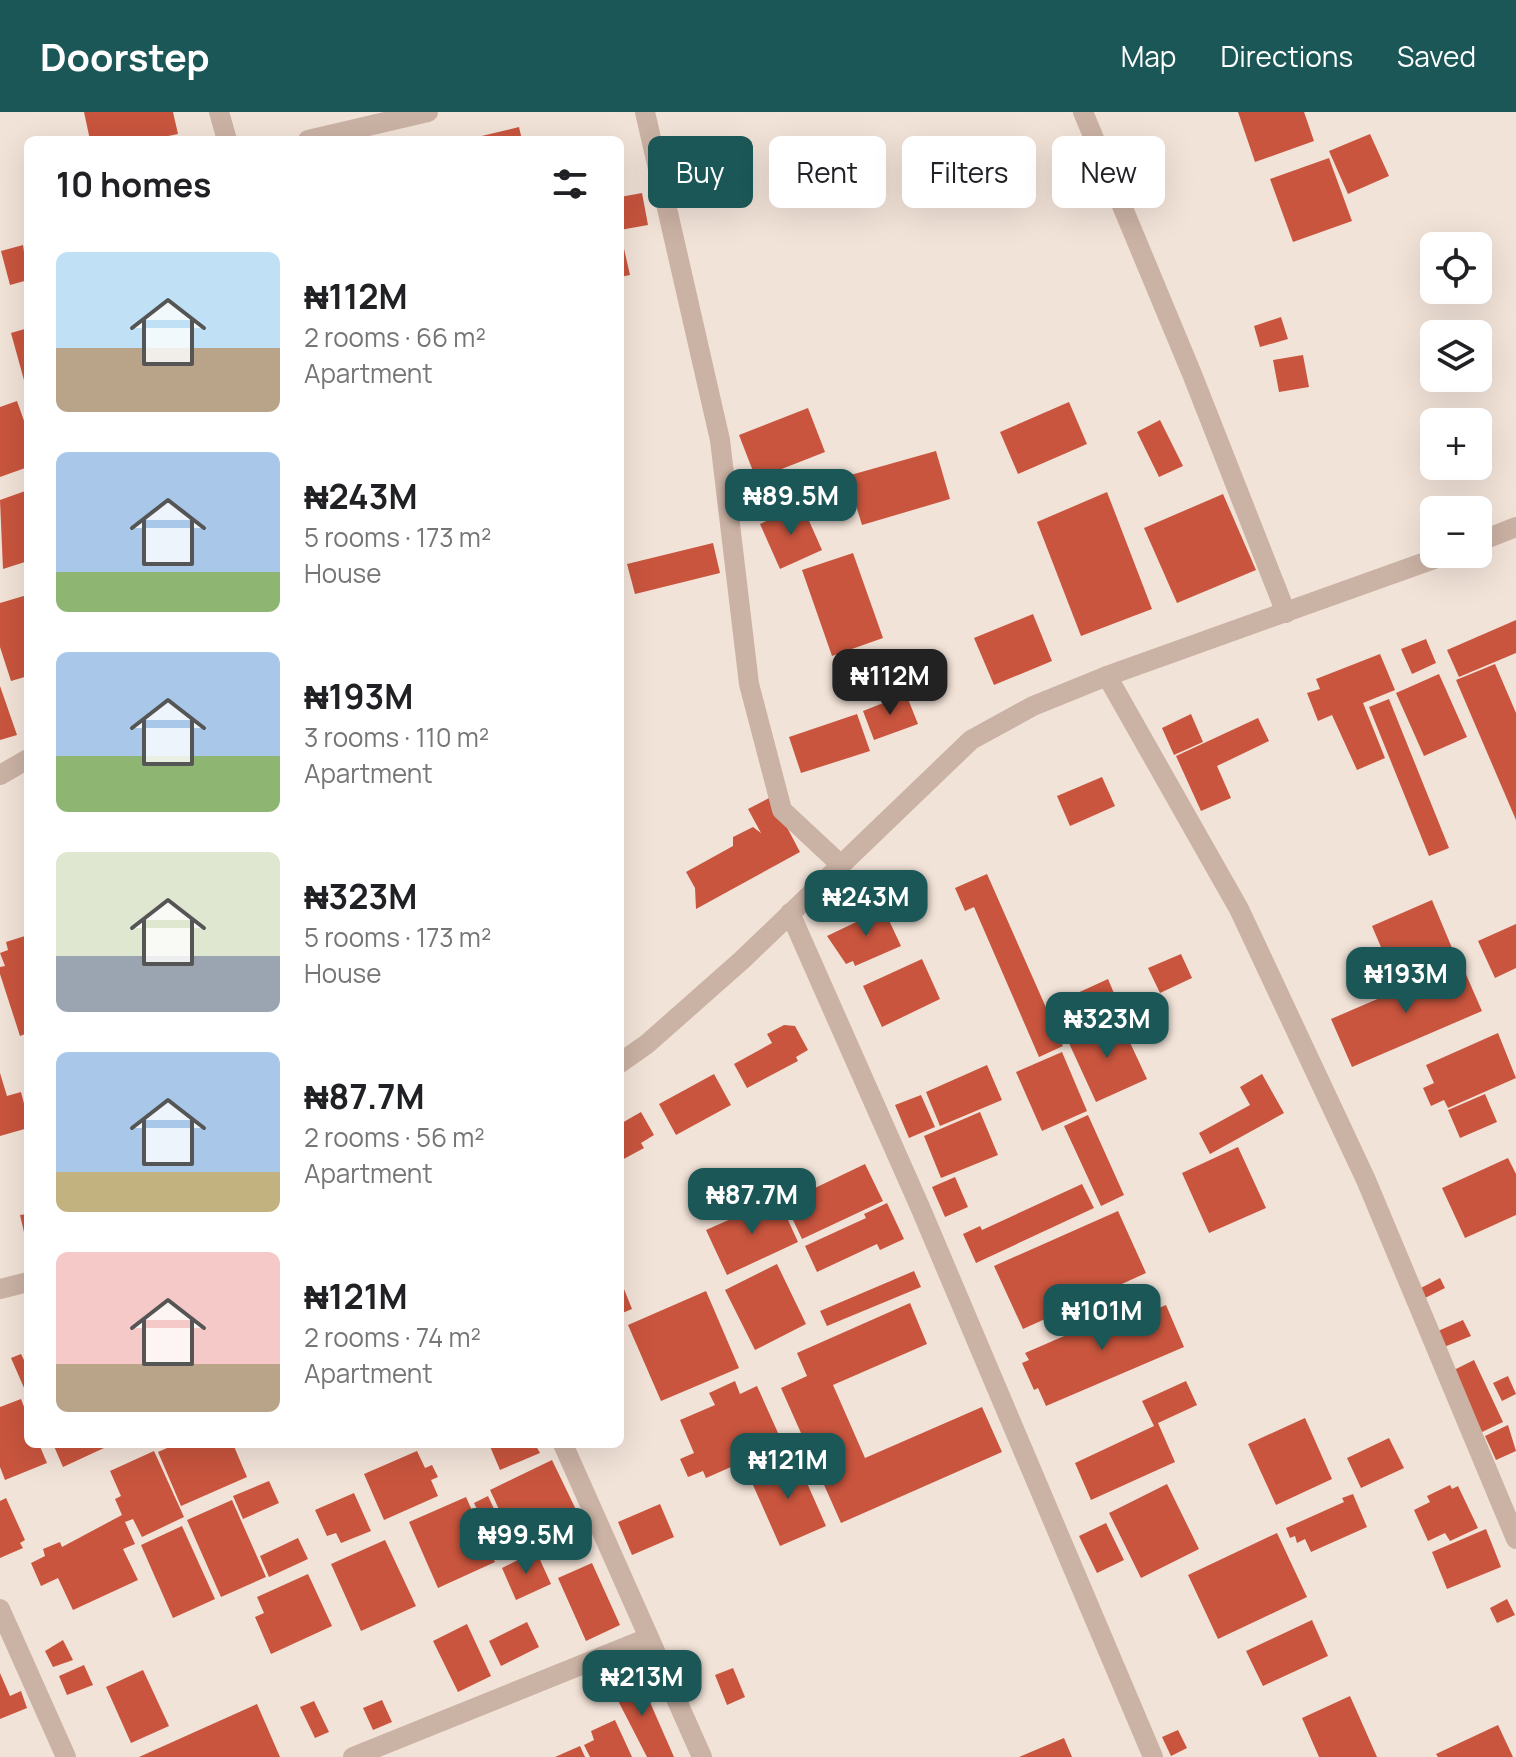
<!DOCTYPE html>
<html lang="en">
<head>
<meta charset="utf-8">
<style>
	body { margin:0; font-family:Manrope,sans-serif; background:#f6f6f6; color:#202124; height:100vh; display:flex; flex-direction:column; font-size:30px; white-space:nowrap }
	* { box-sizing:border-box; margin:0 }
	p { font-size:26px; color:#757577 }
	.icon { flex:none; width:44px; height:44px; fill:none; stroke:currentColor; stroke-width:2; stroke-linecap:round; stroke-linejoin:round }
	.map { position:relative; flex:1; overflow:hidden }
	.drawer { position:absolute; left:24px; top:24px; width:600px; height:1312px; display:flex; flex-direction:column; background:#fff; border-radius:12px; box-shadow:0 8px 32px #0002 }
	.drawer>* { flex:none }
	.hud { position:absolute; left:648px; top:24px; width:748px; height:72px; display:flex; gap:16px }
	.controls { position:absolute; left:1420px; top:120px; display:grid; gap:16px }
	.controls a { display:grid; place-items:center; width:72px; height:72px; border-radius:12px; background:#fff; box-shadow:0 8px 32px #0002; font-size:40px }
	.price { position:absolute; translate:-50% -68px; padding:0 18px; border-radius:16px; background:#1a5756; color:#fff; font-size:26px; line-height:52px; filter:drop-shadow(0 2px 4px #0008) }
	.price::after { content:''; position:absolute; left:50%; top:48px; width:24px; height:18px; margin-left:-12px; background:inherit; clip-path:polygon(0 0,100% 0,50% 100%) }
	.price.selected { background:#222; color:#fff }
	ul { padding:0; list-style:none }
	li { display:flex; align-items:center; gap:24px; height:200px; padding:0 32px }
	li span { display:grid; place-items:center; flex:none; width:224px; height:160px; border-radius:12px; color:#555 }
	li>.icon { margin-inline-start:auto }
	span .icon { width:96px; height:96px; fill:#fffc; stroke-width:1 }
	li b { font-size:34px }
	h2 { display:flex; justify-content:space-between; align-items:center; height:96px; padding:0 32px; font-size:34px }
	.tag { padding:0 28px; border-radius:12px; background:#fff; box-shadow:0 8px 32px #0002; font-size:28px; line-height:72px }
	.tag.selected { background:#1a5756; color:#fff }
	header { display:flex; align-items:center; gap:48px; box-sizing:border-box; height:112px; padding:0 40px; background:#1a5756; color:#fff }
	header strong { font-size:38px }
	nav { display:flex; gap:44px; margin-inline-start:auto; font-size:28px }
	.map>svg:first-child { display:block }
</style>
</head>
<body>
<header>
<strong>Doorstep</strong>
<nav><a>Map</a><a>Directions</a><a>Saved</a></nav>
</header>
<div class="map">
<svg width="1516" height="1645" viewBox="0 0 1516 1645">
	<rect width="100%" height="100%" fill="#f2e3d8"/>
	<g fill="#c9553e">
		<polygon points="84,0 173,0 178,22 149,28 90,28"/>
		<polygon points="1238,0 1304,0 1314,29 1255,50"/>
		<polygon points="519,15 522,28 469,28 469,27"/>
		<polygon points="1370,22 1389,64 1348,82 1329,39"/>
		<polygon points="1329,46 1352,109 1293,130 1270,67"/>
		<polygon points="642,81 648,113 620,118 620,85"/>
		<polygon points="620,119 630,163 620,165"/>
		<polygon points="23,133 28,168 10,173 1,139"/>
		<polygon points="1281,205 1288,227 1260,235 1254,214"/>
		<polygon points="28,216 28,279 27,279 11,221"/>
		<polygon points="1303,243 1309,275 1279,280 1273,248"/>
		<polygon points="17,289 28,320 28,355 0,365 0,295"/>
		<polygon points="1069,290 1087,332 1018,362 1000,320"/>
		<polygon points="808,296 825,340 756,367 739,323"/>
		<polygon points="1160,308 1183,354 1159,365 1137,320"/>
		<polygon points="936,339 950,387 862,413 847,364"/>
		<polygon points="28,378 28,449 3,457 0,388"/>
		<polygon points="1107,380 1152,497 1081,524 1037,410"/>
		<polygon points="1223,382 1256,458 1177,491 1144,416"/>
		<polygon points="802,393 822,438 780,457 760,412"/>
		<polygon points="713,431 720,461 635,482 627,452"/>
		<polygon points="853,441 883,526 832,544 802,458"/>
		<polygon points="27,483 28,564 11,569 0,535 0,491"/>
		<polygon points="1033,502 1052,549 994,573 974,526"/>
		<polygon points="1516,508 1516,541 1459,565 1447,538"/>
		<polygon points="1426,527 1436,551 1412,562 1401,537"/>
		<polygon points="1380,542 1395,578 1363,591 1385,646 1357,658 1332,603 1318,609 1307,581 1320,577 1316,567"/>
		<polygon points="1495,552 1516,601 1516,708 1456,568"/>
		<polygon points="1439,562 1467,625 1424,644 1396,581"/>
		<polygon points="0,574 17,623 0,628"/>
		<polygon points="906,582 918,612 874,628 863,599"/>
		<polygon points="1389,587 1449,736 1429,744 1369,595"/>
		<polygon points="857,602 870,639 801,661 789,625"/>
		<polygon points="1191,602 1203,630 1174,643 1162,616"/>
		<polygon points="1258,606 1269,629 1217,654 1231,686 1201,699 1176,644"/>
		<polygon points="1102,665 1115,694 1070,714 1057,684"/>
		<polygon points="771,685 800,740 696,797 695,776 686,760 733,734 733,725 753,715 761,721 748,697"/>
		<polygon points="987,762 1063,934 1039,945 974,795 965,799 955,776"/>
		<polygon points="1432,788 1452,836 1392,861 1372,814"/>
		<polygon points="894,792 898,799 887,804 901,834 855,854 853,849 846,852 827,824"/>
		<polygon points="1516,812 1516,856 1495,866 1478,829"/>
		<polygon points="28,823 28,921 20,924 0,862 0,855 5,854 0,841 8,838 6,830"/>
		<polygon points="1181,842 1192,866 1160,881 1148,856"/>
		<polygon points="922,847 940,887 882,915 863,874"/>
		<polygon points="1461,851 1482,899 1352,955 1331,907"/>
		<polygon points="1108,867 1116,886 1058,912 1049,894"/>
		<polygon points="1119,907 1147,967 1096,990 1068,929"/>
		<polygon points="784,913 795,914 808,938 796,945 798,949 747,976 734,952 772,931 767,922"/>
		<polygon points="1498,921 1516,966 1448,996 1444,988 1431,994 1423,976 1434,971 1426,953"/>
		<polygon points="1062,940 1087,999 1042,1019 1016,960"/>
		<polygon points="987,953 1002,988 940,1014 926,980"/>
		<polygon points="0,961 7,984 21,980 28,1007 28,1016 0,1024"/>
		<polygon points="714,962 731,993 676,1023 659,992"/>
		<polygon points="1262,962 1284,1001 1210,1042 1199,1021 1250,993 1240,975"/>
		<polygon points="1485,982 1497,1010 1460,1026 1448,998"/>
		<polygon points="921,983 935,1015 909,1026 895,993"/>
		<polygon points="641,1000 654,1023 641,1031 644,1036 620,1049 620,1012"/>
		<polygon points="980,1000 998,1043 941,1066 924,1024"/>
		<polygon points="1088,1003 1124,1083 1101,1094 1064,1014"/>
		<polygon points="1238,1035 1266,1096 1209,1121 1182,1061"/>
		<polygon points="1508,1046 1516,1062 1516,1103 1465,1126 1442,1076"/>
		<polygon points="865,1052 883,1089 802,1127 793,1108 800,1105 792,1087"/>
		<polygon points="955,1065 968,1095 945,1105 932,1075"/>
		<polygon points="1082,1072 1094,1096 976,1151 963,1122 980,1114 982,1118"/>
		<polygon points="778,1086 798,1130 727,1163 706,1118"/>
		<polygon points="887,1091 904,1127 880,1138 877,1132 817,1160 805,1134 866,1106 864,1102"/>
		<polygon points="1118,1099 1146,1161 1023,1217 994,1154"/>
		<polygon points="28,1102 28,1133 27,1133 20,1103"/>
		<polygon points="777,1152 806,1212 755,1238 725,1178"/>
		<polygon points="914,1159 921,1175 827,1214 820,1199"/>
		<polygon points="1440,1166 1445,1176 1423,1187 1419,1177"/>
		<polygon points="622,1172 632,1197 620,1202 620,1173"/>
		<polygon points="706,1179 739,1256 661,1289 628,1213"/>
		<polygon points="1147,1188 1152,1199 1166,1193 1184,1235 1046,1294 1038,1276 1034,1278 1022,1251 1029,1248 1025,1241"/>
		<polygon points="910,1191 927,1232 833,1273 865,1346 982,1295 1002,1340 841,1411 781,1276 807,1264 797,1241"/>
		<polygon points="1463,1208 1471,1224 1444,1235 1438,1219"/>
		<polygon points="21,1242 25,1250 28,1249 28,1285 11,1246"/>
		<polygon points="1474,1248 1503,1310 1482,1320 1450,1260"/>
		<polygon points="1508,1264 1516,1282 1502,1289 1493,1271"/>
		<polygon points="735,1269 740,1282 757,1274 783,1332 706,1366 703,1359 688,1365 680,1347 694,1341 680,1308 715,1293 709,1281"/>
		<polygon points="1186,1269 1197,1293 1158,1311 1175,1350 1091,1388 1075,1351 1154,1314 1142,1289"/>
		<polygon points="21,1287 28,1305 28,1332 39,1332 47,1351 5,1368 0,1355 0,1295"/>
		<polygon points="1305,1306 1332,1367 1276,1393 1248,1332"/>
		<polygon points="1508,1313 1516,1339 1496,1348 1485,1324"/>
		<polygon points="1389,1326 1404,1356 1361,1376 1347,1346"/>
		<polygon points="53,1332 103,1332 104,1336 63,1355"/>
		<polygon points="176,1332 233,1332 247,1365 181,1394 158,1340"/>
		<polygon points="489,1332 535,1332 540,1341 500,1358"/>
		<polygon points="154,1339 184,1405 142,1425 133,1407 125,1410 135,1432 123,1437 138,1468 73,1498 58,1466 41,1474 31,1451 45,1444 43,1437 60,1430 62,1435 122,1403 115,1387 121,1384 110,1359"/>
		<polygon points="417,1339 425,1356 432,1353 438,1365 431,1368 438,1384 384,1408 364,1362"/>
		<polygon points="795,1344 826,1414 780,1434 749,1364"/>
		<polygon points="552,1348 580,1406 569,1412 564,1403 558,1406 555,1399 510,1421 490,1378"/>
		<polygon points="269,1369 279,1391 243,1407 233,1384"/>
		<polygon points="1167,1372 1199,1437 1141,1466 1109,1401"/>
		<polygon points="1450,1373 1452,1377 1458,1374 1478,1416 1450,1429 1445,1421 1428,1429 1414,1398 1430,1390 1427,1384"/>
		<polygon points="354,1381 371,1419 341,1431 336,1421 327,1424 315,1398"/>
		<polygon points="1353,1382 1367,1415 1311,1440 1305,1427 1297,1431 1295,1424 1290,1426 1286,1416 1344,1390 1342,1386"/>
		<polygon points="488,1384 504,1418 490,1424 474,1391"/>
		<polygon points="466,1385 495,1450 438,1476 409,1410"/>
		<polygon points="6,1386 25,1428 20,1431 23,1436 0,1446 0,1389"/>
		<polygon points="232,1388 266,1465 221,1485 187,1408"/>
		<polygon points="660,1392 674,1425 632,1443 618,1410"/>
		<polygon points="1106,1411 1124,1448 1097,1461 1079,1424"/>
		<polygon points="182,1414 215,1487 173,1506 141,1433"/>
		<polygon points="1486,1417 1501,1455 1447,1477 1432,1440"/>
		<polygon points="1277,1421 1307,1485 1218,1527 1188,1463"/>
		<polygon points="298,1426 308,1447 269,1465 260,1444"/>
		<polygon points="385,1428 416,1494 361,1519 331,1452"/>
		<polygon points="536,1439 551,1472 516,1488 502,1456"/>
		<polygon points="592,1451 620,1513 586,1529 558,1466"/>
		<polygon points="308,1462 332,1514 271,1542 255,1505 264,1501 257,1485"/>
		<polygon points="1507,1487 1515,1503 1497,1511 1490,1496"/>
		<polygon points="1312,1508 1328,1544 1263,1574 1246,1539"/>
		<polygon points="527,1510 539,1535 501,1554 489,1529"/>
		<polygon points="467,1512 491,1564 458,1580 433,1529"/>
		<polygon points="63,1528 73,1548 53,1555 45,1539"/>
		<polygon points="84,1553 93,1573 67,1583 59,1564"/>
		<polygon points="733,1556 745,1585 727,1593 715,1563"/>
		<polygon points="143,1558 169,1614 131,1631 106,1575"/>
		<polygon points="0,1561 10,1584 21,1579 27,1596 0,1607"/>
		<polygon points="638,1563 674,1645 647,1645 611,1575"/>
		<polygon points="1350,1584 1377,1645 1319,1645 1302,1606"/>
		<polygon points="382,1588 392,1610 373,1618 363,1596"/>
		<polygon points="314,1589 329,1620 315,1626 300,1595"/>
		<polygon points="257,1592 280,1645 139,1645"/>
		<polygon points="615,1608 632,1645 590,1645 584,1633 594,1628 591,1619"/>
		<polygon points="1498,1613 1513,1645 1438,1645 1436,1642"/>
		<polygon points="1178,1618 1187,1636 1171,1644 1162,1625"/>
		<polygon points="1064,1626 1072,1645 1019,1645"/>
		<polygon points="580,1634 585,1645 555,1645"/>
	</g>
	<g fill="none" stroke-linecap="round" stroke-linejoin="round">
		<g stroke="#cab2a4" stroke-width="20">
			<polyline points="219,0 227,28"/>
			<polyline points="645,0 720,328 749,572 782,698 841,753"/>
			<polyline points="1083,0 1192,262 1286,501"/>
			<polyline points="308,28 428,0"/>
			<polyline points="1107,564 1239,797 1366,1068 1516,1427"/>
			<polyline points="0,663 28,647"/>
			<polyline points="790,801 920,1095 1153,1645"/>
			<polyline points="563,1332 702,1645"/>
			<polyline points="0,1497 66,1645"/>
			<polyline points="353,1645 648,1526"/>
		</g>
		<g stroke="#cab2a4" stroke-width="20">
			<polyline points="1478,430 1516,415"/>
			<polyline points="620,951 647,932 742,848 971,628 1033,594 1107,564 1448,442"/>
			<polyline points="0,1177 28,1170"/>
		</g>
	</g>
</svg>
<div class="controls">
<a><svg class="icon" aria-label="locate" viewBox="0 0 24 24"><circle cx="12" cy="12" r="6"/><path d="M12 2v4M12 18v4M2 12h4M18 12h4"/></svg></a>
<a><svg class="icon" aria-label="layers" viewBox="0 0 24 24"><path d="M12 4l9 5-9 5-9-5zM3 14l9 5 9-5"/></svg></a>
<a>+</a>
<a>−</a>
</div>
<b class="price" style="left:791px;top:425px">₦89.5M</b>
<b class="price selected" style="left:890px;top:605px">₦112M</b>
<b class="price" style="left:866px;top:826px">₦243M</b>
<b class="price" style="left:1406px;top:903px">₦193M</b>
<b class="price" style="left:1107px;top:948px">₦323M</b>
<b class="price" style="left:752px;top:1124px">₦87.7M</b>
<b class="price" style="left:1102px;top:1240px">₦101M</b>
<b class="price" style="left:788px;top:1389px">₦121M</b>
<b class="price" style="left:526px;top:1464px">₦99.5M</b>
<b class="price" style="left:642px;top:1606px">₦213M</b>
<div class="hud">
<a class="tag selected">Buy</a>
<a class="tag">Rent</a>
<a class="tag">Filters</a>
<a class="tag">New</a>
</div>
<section class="drawer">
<h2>10 homes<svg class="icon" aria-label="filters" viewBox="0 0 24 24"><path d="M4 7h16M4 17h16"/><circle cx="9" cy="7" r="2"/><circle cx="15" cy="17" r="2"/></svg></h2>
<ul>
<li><span style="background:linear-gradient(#bfe0f5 60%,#b9a48a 0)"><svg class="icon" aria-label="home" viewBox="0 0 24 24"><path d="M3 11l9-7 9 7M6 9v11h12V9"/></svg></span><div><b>₦112M</b><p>2 rooms · 66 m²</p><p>Apartment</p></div></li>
<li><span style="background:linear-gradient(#a9c7e8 75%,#8fb573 0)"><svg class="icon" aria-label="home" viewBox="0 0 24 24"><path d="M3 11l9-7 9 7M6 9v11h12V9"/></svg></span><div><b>₦243M</b><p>5 rooms · 173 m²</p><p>House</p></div></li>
<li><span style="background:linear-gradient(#a9c7e8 65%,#8fb573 0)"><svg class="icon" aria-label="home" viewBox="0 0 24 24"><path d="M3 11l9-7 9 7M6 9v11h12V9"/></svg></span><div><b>₦193M</b><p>3 rooms · 110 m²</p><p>Apartment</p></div></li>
<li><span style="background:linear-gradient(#dfe7d0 65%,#9aa5b1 0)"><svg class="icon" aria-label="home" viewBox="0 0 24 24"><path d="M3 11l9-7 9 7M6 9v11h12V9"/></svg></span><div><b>₦323M</b><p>5 rooms · 173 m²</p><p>House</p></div></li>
<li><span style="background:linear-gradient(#a9c7e8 75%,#c2b280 0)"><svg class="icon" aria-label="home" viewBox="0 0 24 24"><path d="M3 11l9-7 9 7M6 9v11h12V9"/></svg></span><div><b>₦87.7M</b><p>2 rooms · 56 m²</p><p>Apartment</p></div></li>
<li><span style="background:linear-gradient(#f6c9c9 70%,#b9a48a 0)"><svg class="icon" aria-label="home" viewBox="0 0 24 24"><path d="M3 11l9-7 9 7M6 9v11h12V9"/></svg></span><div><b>₦121M</b><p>2 rooms · 74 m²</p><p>Apartment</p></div></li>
</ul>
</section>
</div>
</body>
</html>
